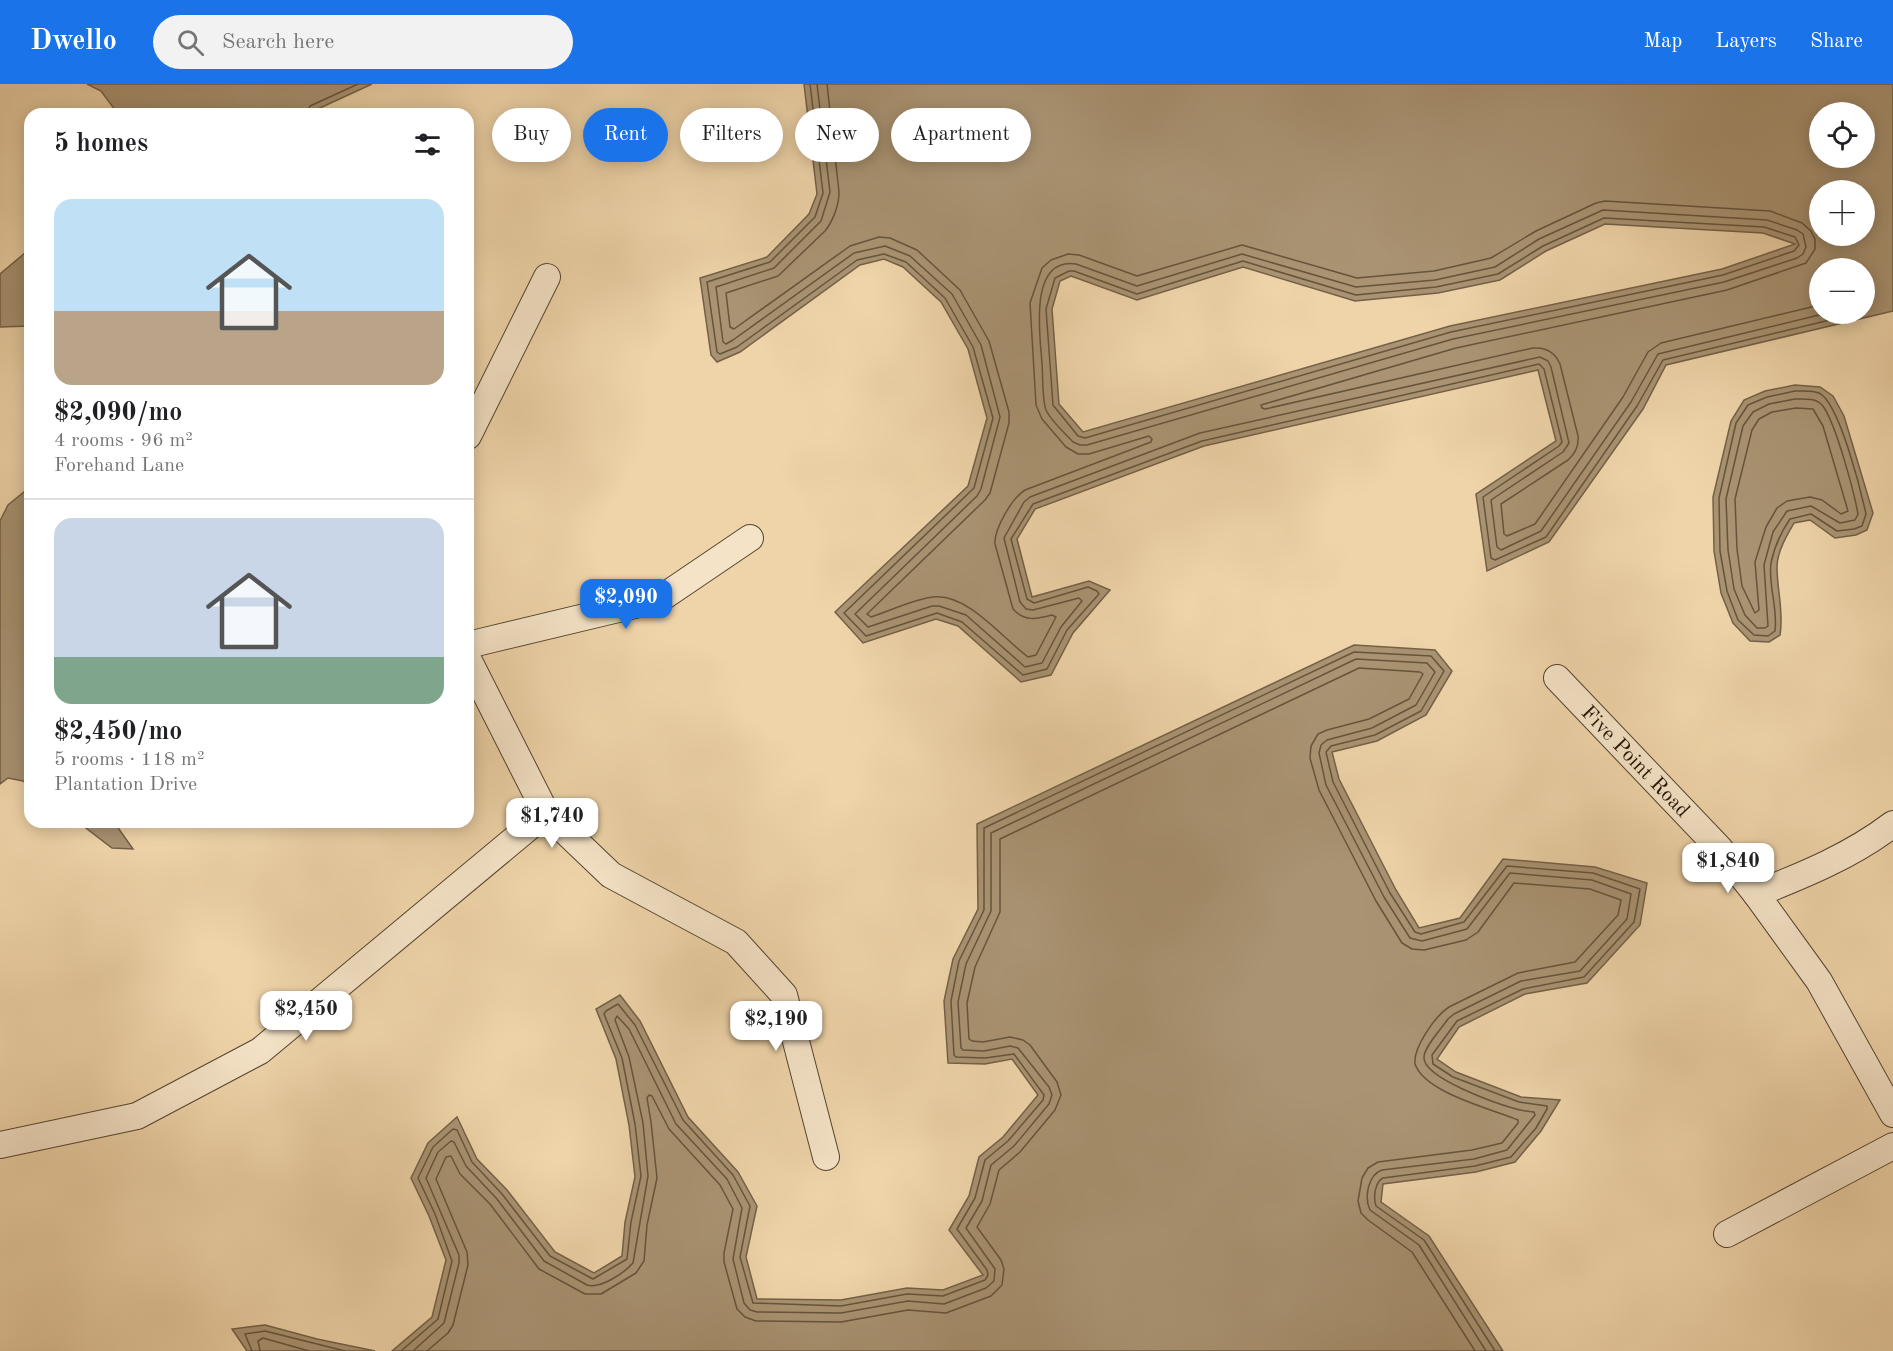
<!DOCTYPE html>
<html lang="en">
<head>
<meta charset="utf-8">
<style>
	body { margin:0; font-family:"Old Standard TT",serif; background:#f2f2f2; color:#202124; height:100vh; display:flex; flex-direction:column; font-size:22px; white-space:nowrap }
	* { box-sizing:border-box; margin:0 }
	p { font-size:20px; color:#757577 }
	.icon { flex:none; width:33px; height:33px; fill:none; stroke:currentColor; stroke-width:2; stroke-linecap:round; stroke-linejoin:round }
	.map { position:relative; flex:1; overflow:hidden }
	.panel { position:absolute; left:24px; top:24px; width:450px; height:720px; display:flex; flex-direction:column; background:#fff; border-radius:18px; box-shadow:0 3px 15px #0003 }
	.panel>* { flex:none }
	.top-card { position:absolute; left:492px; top:24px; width:570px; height:54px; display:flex; gap:12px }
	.fabs { position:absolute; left:1809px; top:18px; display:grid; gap:12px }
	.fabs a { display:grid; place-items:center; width:66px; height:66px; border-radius:50%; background:#fff; box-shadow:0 3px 15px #0003; font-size:30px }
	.price { position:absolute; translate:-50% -51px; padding:0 14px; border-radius:12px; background:#fff; color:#222; font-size:20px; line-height:39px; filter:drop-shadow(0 2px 3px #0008) }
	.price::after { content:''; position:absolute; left:50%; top:36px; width:18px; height:14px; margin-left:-9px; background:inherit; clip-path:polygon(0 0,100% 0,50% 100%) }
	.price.current { background:#1a73e8; color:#fff }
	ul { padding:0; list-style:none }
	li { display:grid; align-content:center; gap:12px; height:318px; padding:0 30px }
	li+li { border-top:2px solid #e0e0e0 }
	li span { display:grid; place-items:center; height:186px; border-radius:18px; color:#555 }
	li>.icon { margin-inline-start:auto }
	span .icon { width:108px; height:108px; fill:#fffc; stroke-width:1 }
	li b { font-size:26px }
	h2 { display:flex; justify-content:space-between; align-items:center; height:72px; padding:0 30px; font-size:26px }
	.chip { padding:0 21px; border-radius:27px; background:#fff; box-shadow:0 3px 15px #0003; font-size:21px; line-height:54px }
	.chip.current { background:#1a73e8; color:#fff }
	header { display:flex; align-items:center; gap:36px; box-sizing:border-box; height:84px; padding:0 30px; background:#1a73e8; color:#fff }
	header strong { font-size:28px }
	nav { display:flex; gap:33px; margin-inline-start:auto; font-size:21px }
	.search { width:420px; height:54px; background:#f2f2f2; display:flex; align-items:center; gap:15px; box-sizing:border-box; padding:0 21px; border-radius:33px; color:#757577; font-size:22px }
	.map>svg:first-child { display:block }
</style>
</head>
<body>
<header>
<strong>Dwello</strong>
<div class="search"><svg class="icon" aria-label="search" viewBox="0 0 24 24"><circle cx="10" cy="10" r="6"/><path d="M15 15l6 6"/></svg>Search here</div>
<nav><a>Map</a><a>Layers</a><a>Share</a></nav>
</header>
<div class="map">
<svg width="1893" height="1267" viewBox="0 0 1893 1267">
	<rect width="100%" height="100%" fill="#efd4a9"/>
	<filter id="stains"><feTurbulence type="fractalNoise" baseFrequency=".00333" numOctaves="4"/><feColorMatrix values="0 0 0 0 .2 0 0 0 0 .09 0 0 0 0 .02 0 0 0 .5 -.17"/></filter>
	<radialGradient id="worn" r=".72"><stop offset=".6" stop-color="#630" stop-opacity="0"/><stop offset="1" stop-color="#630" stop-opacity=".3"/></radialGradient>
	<g fill="#a99372" stroke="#736047" stroke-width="1.5" fill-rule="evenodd">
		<polygon points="87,0 372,0 307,30 118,30 101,7"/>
		<path d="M804 0H1893V227L1666 281 1643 325 1549 458 1487 487 1476 410 1556 357 1538 286 1204 362 1035 425 1017 455 1032 513 1089 497 1110 506 1073 549 1051 591 1021 598 958 542 936 535 863 559 835 528 968 402 987 334 968 265 941 218 903 183 884 175 860 181 740 268 717 278 711 271 700 194 767 173 809 130 817 110ZM1820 28H1864V74H1820ZM1820 106H1864V152H1820ZM1605 140 1763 149 1795 160 1722 185 1450 242 1083 348 1059 320 1052 225 1060 197 1071 192 1137 216 1243 183 1355 217 1438 209 1500 196 1546 167ZM1864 184V230H1820V184Z"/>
		<polygon points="30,168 30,242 0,243 0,190 25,169"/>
		<path d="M1795 301 1820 303 1833 312 1844 332 1873 429 1867 446 1856 451 1835 454 1810 436 1794 439C1787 451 1777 468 1777 483 1777 506 1784 528 1780 551L1769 558 1750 557 1733 539 1721 509 1714 467 1713 413 1731 337 1744 316 1765 307Z"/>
		<polygon points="30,403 30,702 23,697 8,694 0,700 0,437 8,421"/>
		<polygon points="1354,561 1435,566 1452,587 1426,631 1377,657 1332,668 1339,695 1396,806 1419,844 1460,834 1503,775 1595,783 1647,799 1640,841 1587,899 1525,910 1459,943 1437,975 1456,988 1521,1013 1560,1016 1541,1047 1515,1078 1476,1088 1383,1100 1381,1118 1429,1152 1503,1267 392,1267 432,1233 446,1176 429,1132 411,1094 428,1059 457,1033 477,1075 507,1106 555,1168 594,1189 622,1172 625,1138 635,1093 629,1041 616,975 596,925 620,911 640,937 688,1033 738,1088 757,1122 746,1173 757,1215 841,1216 907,1204 943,1206 983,1191 949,1146 969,1112 979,1073 1003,1053 1038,1011 1012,975 985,980 948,979 944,917 953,875 978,825 977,740"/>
		<polygon points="78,738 114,738 133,765 112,764"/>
		<polygon points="265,1241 317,1255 375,1267 247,1267 232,1245"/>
	</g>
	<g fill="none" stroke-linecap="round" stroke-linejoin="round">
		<g stroke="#65543c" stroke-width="1.5">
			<polyline points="810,0 823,109 815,133 770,178 707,198 717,268 720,270 737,263 857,176 884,170 906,178 945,214 973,263 993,334 974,404 844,529 866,552 937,529 962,538 1023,591 1047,585 1067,546 1099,510 1097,507 1088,503 1034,519 1027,515 1011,455 1033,420 1202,357 1539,280 1544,285 1562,358 1559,362 1483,413 1491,474 1495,476 1546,453 1637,322 1663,276 1855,230"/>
			<polyline points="817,0 830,108 821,137 774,184 716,203 723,258 726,260 733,256 854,169 885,162 910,172 952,210 981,261 1000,333 981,405 977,412 855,530 868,543 932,522 939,522 966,531 1025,583 1042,579 1061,543 1082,517 1079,514 1033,526 1026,525 1020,518 1004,454 1024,418 1030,413 1200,349 1540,273 1548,277 1551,283 1569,359 1563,368 1491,416 1497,463 1501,466 1541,447 1631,318 1658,270 1823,230"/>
			<path d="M827 0 839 108C839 121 833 137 825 147L778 192 726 209 730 243 734 245 850 162 879 153 890 154 917 166 960 206 989 257 1009 328V339L990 409 985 416 867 530 871 533C890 527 914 515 933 513 968 509 1002 554 1028 573L1036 571 1056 533 1052 531C1037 535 1025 538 1013 525L995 460C994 445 1012 414 1025 406L1151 358 1152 355 1149 352 1089 370H1078L1066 363 1042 335 1036 321 1030 219 1042 184 1051 176 1068 170 1079 171 1137 192 1242 161 1357 194 1434 187 1491 174 1536 147 1596 119 1605 117 1770 127 1802 139 1811 147 1815 155V165L1806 179 1727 206 1456 264 1261 321 1262 324 1265 325 1533 264C1546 263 1555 268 1560 280L1578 352C1579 362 1576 369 1568 376L1501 420 1504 450 1507 452 1535 440 1623 313 1648 268 1661 259 1820 221"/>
			<polyline points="306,30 310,22 358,0"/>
			<path d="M1603 126 1767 136 1797 146 1803 150 1806 163 1803 170 1797 174 1724 198 1453 255 1087 361H1080L1073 358C1065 349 1051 337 1046 326 1042 315 1043 292 1042 279 1040 252 1028 173 1076 180L1137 202 1242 170 1356 203 1435 196 1495 183 1539 155Z"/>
			<polygon points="1604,134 1764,143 1795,153 1799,161 1794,167 1723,191 1451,248 1085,354 1078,352 1053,321 1046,225 1055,194 1069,187 1074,187 1137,210 1243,177 1356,211 1436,203 1498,190 1543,162"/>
			<path d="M1795 307C1802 307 1812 306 1819 309 1839 318 1861 407 1866 430L1862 442 1854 445 1837 447 1811 430 1790 435C1781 448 1774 464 1771 479 1768 501 1778 524 1775 547L1768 552 1754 551 1738 536 1727 507 1720 467 1719 414 1736 339 1748 321 1767 313Z"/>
			<path d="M1795 315C1804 315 1816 314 1822 321 1835 336 1854 408 1858 430L1855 436 1840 439 1811 422 1787 427 1773 448 1764 481 1768 542 1765 544H1757L1745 531 1734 505 1728 466 1726 415 1743 342 1753 328 1769 320Z"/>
			<polygon points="1796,324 1813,325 1823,342 1848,427 1841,430 1822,416 1810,413 1787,417 1777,424 1766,443 1755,478 1759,526 1755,529 1742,502 1737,465 1735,415 1752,346 1759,335 1772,328"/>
			<polyline points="252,1267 245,1250 265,1247 345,1267"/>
			<polyline points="260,1267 258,1257 263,1254 309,1267"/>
			<path d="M401 1267 438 1235 452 1177 435 1130 418 1094 433 1063 453 1045 457 1046 472 1078 502 1110 550 1172 593 1195 627 1175 631 1138 641 1092 635 1040 622 974 604 930 606 927 618 920 635 941 683 1036 733 1091 750 1122 740 1173 753 1219 841 1222 907 1210 943 1212 985 1196 988 1191 987 1186 957 1145 975 1114 985 1076 1008 1057 1043 1016 1044 1011 1014 970 985 974 956 973 954 971 951 917 959 877 984 826V744L1354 568 1431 572 1444 587 1421 627 1375 651 1331 662 1326 668 1333 698 1390 809 1415 848 1421 850 1464 838 1507 782 1593 789 1640 805 1634 838 1584 893 1523 905 1457 937 1432 971 1433 980 1453 993 1519 1018 1547 1022V1025L1536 1044 1511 1073 1475 1082 1383 1094C1375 1098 1373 1113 1376 1122L1424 1156 1495 1267"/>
			<path d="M413 1267 444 1239 459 1179V1171L426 1094 438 1068 451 1057 454 1058 466 1082 497 1115 544 1177 587 1201C601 1205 624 1189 633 1179L648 1092 643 1039 629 973 615 936 617 932 629 945 676 1040 727 1095 742 1124 733 1175 744 1219 750 1226 757 1228 841 1229 908 1217 944 1220 986 1204 994 1197 995 1185 966 1144 982 1117 991 1081 1014 1062 1049 1020 1052 1011 1049 1003 1018 964 1010 962 984 967 963 966 961 964 958 918 966 880 991 827V749L1356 575 1427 579 1435 588 1416 621 1372 644 1327 656 1321 661 1319 669 1326 701 1384 813 1410 854 1422 857 1467 845 1510 789 1592 796 1631 810 1627 835 1580 887 1521 897 1454 930 1448 935C1442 944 1424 963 1424 973 1422 994 1498 1020 1516 1025 1522 1027 1529 1027 1534 1028L1535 1031 1507 1066 1474 1075 1382 1086C1368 1091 1364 1113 1370 1126L1419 1161 1486 1267"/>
			<path d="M427 1267 448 1249 453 1241 468 1181 467 1168 436 1095 446 1073 451 1072 460 1090 490 1120 539 1185 585 1210H601L636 1189 644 1177 647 1141 657 1094 651 1038 647 1014 649 1011 652 1012 669 1045 720 1101 733 1125 724 1169V1178L737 1225 745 1233 756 1237 841 1238 908 1226 946 1229 991 1212 1002 1201 1004 1185 1001 1176 977 1143 990 1120 999 1086 1020 1068 1055 1026 1061 1011 1057 998 1030 961 1023 956 1010 953 983 958 972 957 969 955 967 919 975 883 1000 828V755L1359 584 1420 588 1423 590 1409 615 1369 635 1327 646 1318 650 1311 662 1310 674 1319 706 1376 817 1402 859 1412 865 1424 866 1466 856 1478 848 1514 799 1590 805 1621 816 1618 831 1575 878 1518 889 1449 923C1435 932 1413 964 1415 980 1425 1009 1492 1025 1518 1036V1039L1502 1059 1472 1066 1378 1078 1368 1084 1362 1094 1358 1117 1361 1129 1368 1136 1412 1168 1475 1267"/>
		</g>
		<defs>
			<g id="minor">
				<polyline points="468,352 547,193"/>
				<polyline points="468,561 660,515 750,454"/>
				<polyline points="468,575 546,729 611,791 736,858 784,911 826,1073"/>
				<polyline points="1557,594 1720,765 1756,810 1819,897 1893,1030"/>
				<path d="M1756 810C1804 791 1851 772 1893 740"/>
				<polyline points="0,1061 137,1032 260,967 546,729"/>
				<polyline points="1727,1150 1893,1062"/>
			</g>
		</defs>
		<use href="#minor" stroke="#54442f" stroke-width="28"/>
		<use href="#minor" stroke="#f5e3c7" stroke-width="26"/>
	</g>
	<g text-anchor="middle" stroke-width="4.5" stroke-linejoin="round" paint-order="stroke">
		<g font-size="21" fill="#211406" stroke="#f5e3c7">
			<text transform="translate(1636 677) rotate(46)" y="7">Five Point Road</text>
		</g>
	</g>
	<rect width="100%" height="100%" filter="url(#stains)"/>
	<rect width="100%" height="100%" fill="url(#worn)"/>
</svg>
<div class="fabs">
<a><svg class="icon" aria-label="locate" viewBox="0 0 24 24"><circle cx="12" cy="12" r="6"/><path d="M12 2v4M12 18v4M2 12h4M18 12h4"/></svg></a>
<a>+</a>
<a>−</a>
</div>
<b class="price current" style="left:626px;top:546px">$2,090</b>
<b class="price" style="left:552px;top:765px">$1,740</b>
<b class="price" style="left:1728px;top:810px">$1,840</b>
<b class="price" style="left:306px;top:958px">$2,450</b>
<b class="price" style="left:776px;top:968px">$2,190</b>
<div class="top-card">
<a class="chip">Buy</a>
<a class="chip current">Rent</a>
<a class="chip">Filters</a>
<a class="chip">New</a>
<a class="chip">Apartment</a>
</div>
<section class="panel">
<h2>5 homes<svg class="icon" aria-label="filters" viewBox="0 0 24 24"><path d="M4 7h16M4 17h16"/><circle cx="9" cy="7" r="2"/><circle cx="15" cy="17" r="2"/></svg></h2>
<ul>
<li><span style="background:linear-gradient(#bfe0f5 60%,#b9a48a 0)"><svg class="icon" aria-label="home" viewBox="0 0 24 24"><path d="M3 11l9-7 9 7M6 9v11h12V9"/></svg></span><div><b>$2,090/mo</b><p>4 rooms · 96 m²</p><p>Forehand Lane</p></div></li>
<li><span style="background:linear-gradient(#c9d6e8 75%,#7fa58c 0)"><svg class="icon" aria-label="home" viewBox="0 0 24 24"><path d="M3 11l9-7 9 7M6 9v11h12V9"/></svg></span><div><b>$2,450/mo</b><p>5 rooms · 118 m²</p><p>Plantation Drive</p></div></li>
</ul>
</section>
</div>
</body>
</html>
